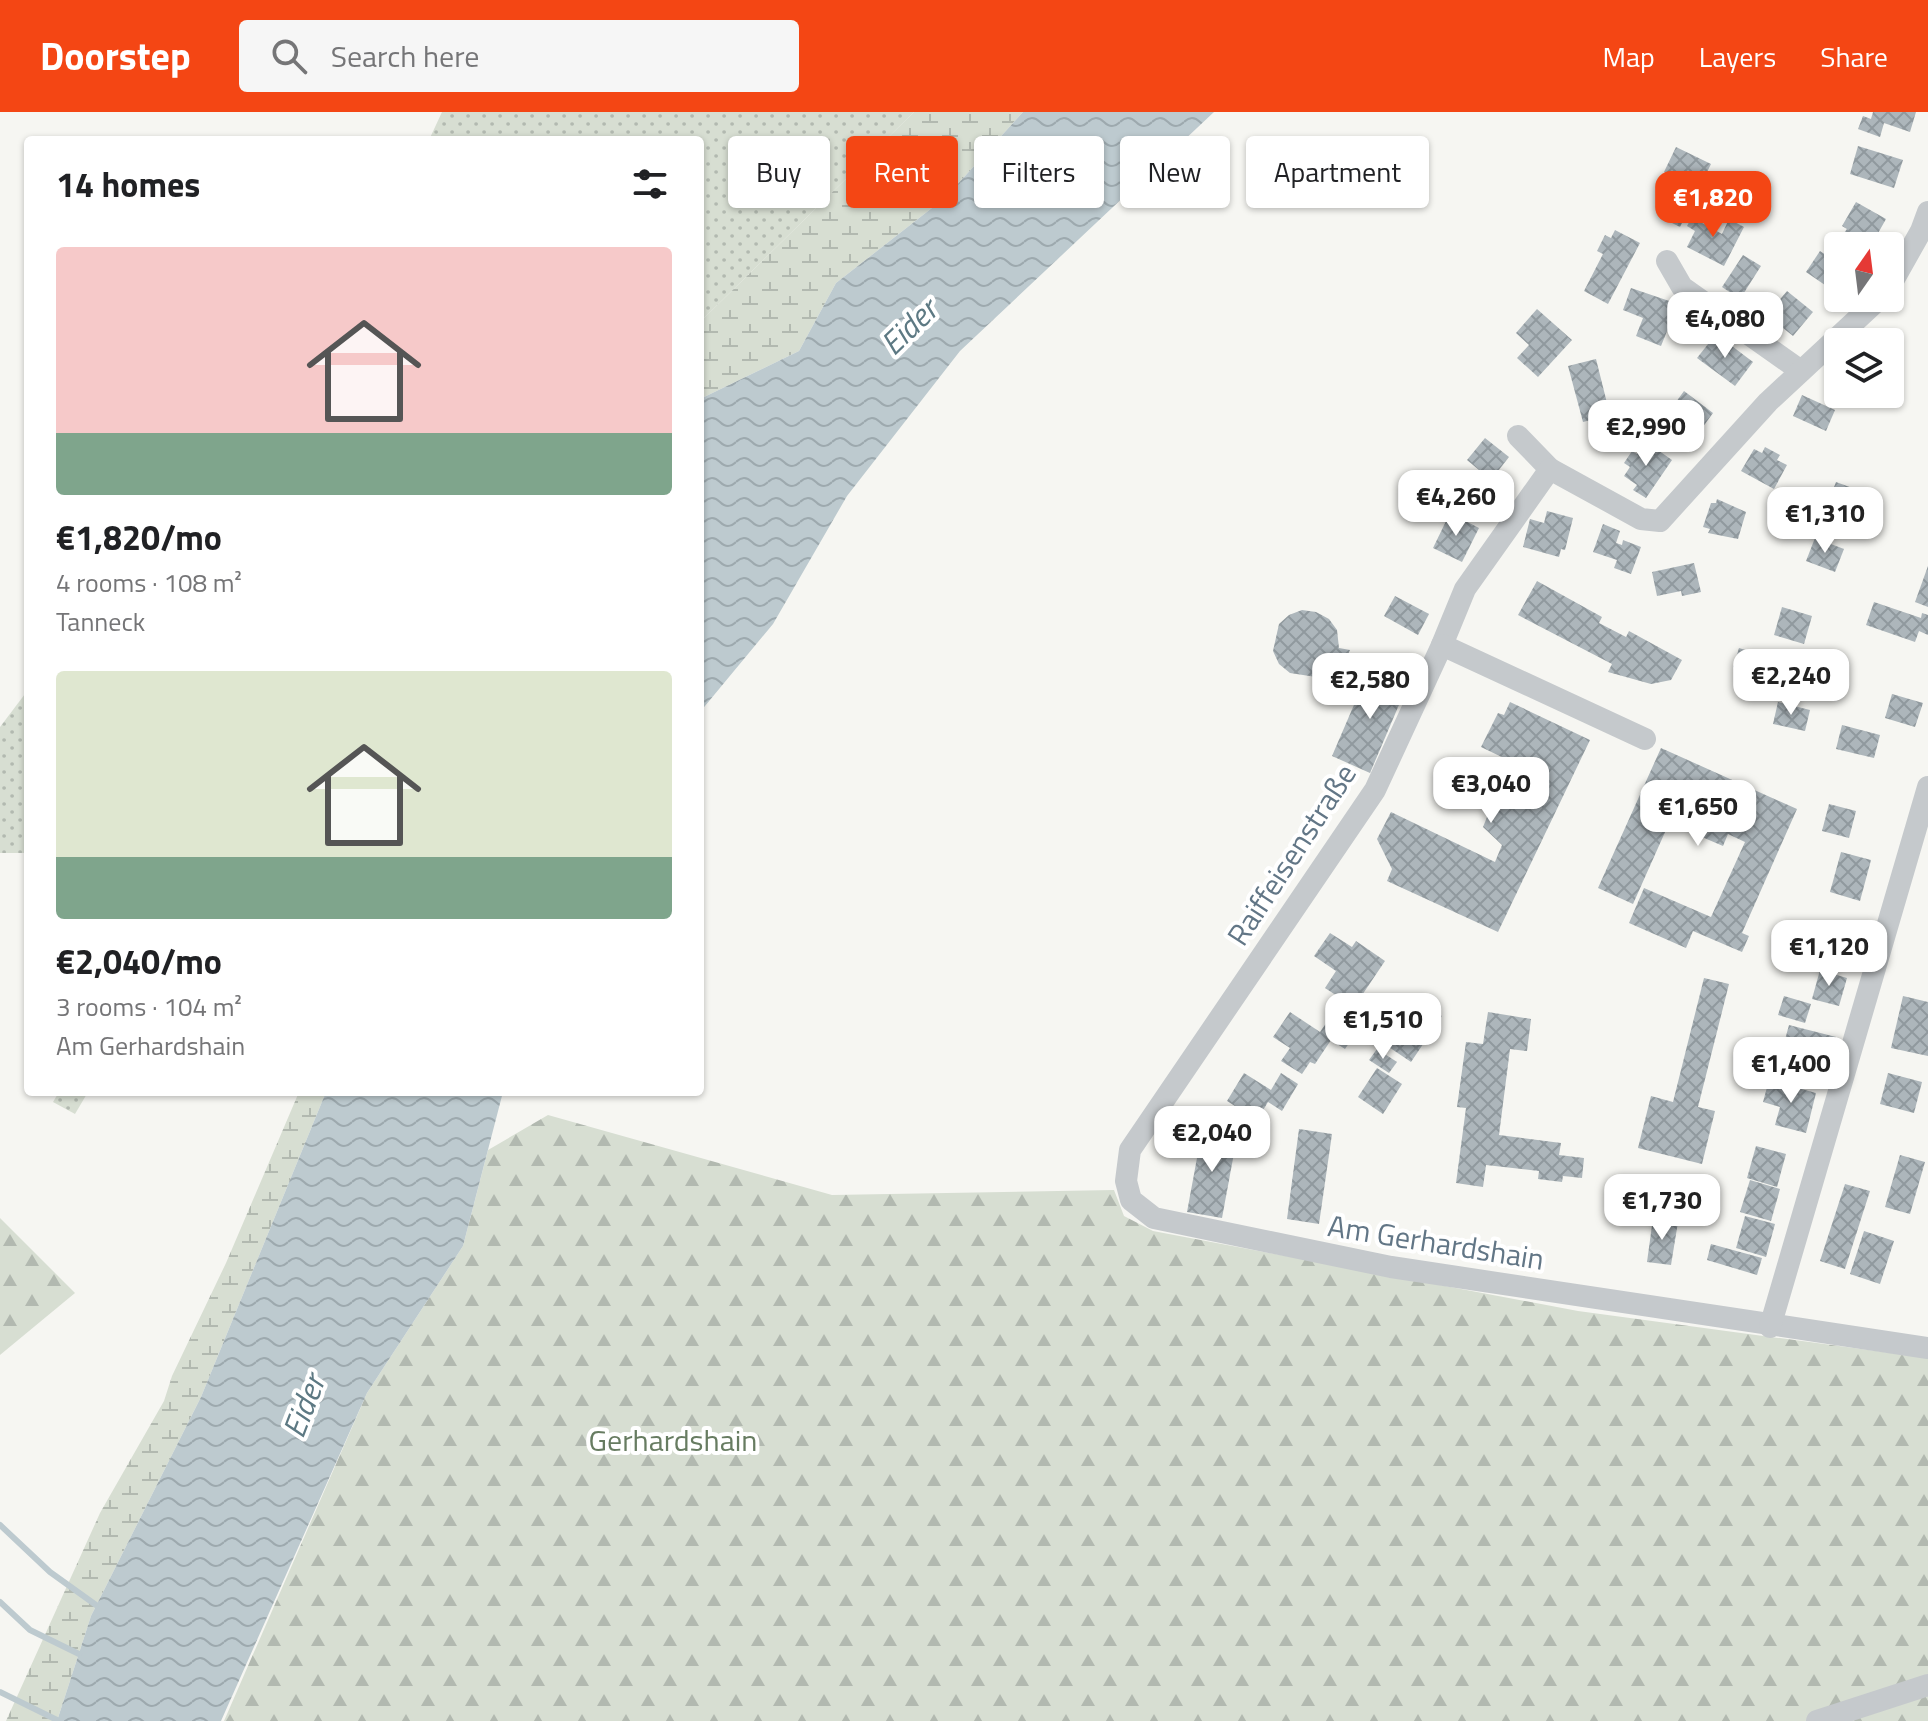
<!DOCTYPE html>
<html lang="en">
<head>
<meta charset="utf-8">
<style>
	body { margin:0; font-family:"Titillium Web",sans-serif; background:#f6f6f6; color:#202124; height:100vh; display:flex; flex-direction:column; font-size:30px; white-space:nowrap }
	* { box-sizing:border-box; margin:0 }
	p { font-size:26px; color:#757577 }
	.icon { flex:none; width:44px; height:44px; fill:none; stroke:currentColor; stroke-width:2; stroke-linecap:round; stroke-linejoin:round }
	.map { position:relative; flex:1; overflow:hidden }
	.details { position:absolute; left:24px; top:24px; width:680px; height:960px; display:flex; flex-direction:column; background:#fff; border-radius:8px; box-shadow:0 2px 6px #0004 }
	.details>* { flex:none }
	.top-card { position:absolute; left:728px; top:24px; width:760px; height:72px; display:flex; gap:16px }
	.needle { width:52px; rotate:14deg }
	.fabs { position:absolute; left:1824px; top:120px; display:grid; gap:16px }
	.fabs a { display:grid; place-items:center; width:80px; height:80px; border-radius:8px; background:#fff; box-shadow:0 2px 6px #0004; font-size:40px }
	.price { position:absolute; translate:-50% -68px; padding:0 18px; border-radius:16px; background:#fff; color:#222; font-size:26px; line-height:52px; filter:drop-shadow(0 2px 4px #0008) }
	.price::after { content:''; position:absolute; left:50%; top:48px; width:24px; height:18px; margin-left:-12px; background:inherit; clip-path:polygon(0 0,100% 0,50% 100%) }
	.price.selected { background:#f44614; color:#fff }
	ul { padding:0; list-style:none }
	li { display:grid; align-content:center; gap:16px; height:424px; padding:0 32px }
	li span { display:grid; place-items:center; height:248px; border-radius:8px; color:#555 }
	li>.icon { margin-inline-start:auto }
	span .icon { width:144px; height:144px; fill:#fffc; stroke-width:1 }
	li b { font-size:34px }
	h2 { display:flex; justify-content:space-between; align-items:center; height:96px; padding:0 32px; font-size:34px }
	.pill { padding:0 28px; border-radius:8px; background:#fff; box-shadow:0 2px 6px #0004; font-size:28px; line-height:72px }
	.pill.selected { background:#f44614; color:#fff }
	header { display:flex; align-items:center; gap:48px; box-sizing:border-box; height:112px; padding:0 40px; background:#f44614; color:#fff }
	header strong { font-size:38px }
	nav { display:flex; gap:44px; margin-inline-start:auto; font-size:28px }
	.search { width:560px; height:72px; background:#f6f6f6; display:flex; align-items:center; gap:20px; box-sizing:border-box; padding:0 28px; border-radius:8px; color:#757577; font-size:30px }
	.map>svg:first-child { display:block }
</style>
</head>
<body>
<header>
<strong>Doorstep</strong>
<div class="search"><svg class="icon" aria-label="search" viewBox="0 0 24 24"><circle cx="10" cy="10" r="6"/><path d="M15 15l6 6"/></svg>Search here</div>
<nav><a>Map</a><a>Layers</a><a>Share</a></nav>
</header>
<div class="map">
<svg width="1928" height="1609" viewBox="0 0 1928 1609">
	<defs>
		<pattern id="grass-dots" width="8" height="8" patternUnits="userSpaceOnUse" patternTransform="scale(2)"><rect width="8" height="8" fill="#d7ded2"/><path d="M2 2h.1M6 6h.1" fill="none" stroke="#b2b9b0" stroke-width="1.8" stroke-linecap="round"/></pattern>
		<pattern id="forest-firs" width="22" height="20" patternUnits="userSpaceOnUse" patternTransform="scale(2)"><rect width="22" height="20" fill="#d7ded2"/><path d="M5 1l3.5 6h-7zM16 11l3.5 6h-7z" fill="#b2b9b0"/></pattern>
		<pattern id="wetland-marsh" width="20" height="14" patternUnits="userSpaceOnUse" patternTransform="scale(2)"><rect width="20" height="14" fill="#d7ded2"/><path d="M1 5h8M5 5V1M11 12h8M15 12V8" fill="none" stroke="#b2b9b0"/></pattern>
		<pattern id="water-waves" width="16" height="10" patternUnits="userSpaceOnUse" patternTransform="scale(2)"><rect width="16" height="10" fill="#bdcacf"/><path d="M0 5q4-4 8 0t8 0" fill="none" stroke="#9da9ae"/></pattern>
		<pattern id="building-cross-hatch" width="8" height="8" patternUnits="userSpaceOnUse" patternTransform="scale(2)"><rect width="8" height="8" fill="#adb6bb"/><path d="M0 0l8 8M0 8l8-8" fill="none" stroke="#90999e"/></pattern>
	</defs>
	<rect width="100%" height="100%" fill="#f6f6f2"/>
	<g fill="url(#grass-dots)">
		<polygon points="442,0 914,0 700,210 700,28 429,28"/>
		<polygon points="28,578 28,741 0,741 0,615"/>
		<polygon points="59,980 88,980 75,1002 53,990"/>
	</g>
	<g fill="url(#forest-firs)">
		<polygon points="548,1003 832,1083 1114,1078 1124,1104 1153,1119 1578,1199 1928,1246 1928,1609 224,1609 367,1281 463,1134 488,1038"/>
		<polygon points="0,1106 75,1181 0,1243"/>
	</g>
	<g fill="url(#wetland-marsh)">
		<polygon points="914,0 1023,0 946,85 836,171 799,239 700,287 700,210"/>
		<polygon points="299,980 326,980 201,1285 91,1504 57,1609 6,1609 100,1401 164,1289 172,1264 226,1151"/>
	</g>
	<g fill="url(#water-waves)">
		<polygon points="1023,0 1214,0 960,239 847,384 773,512 700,600 700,287 799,239 836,171 946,85"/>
		<polygon points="326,980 503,980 463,1134 367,1281 221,1609 57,1609 91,1504 201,1285"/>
	</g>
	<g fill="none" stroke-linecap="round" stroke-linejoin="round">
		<g stroke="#bdcacf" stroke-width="6">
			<polyline points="0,1413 50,1460 96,1493"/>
			<polyline points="0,1490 30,1518 79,1542"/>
			<polyline points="0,1580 57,1608"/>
		</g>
	</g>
	<g fill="url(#building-cross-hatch)">
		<polygon points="1873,0 1916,0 1910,20 1884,11 1880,25 1858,17 1863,4 1871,7"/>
		<polygon points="1858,34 1903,48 1894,76 1850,62"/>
		<polygon points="1676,35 1711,52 1680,115 1660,105 1676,66 1664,60"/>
		<polygon points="1856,90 1886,107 1872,132 1844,121 1847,117 1842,114"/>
		<polygon points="1696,97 1706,103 1702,111 1722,122 1729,107 1744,115 1724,154 1687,135 1695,119 1687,114"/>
		<polygon points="1615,118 1640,131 1608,192 1584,179 1603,142 1597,139 1605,123 1611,126"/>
		<polygon points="1820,139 1838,151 1838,182 1806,160"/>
		<polygon points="1743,143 1761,154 1740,187 1722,175"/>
		<polygon points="1631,176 1678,192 1661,234 1636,224 1643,206 1623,198"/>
		<polygon points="1787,179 1813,200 1793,224 1767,203"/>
		<polygon points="1537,197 1572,228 1538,265 1517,246 1529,233 1516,221"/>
		<polygon points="1716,222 1753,250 1735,274 1697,246"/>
		<polygon points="1596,247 1610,303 1583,310 1568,254"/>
		<polygon points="1684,279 1713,301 1689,334 1669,320 1677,309 1668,301"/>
		<polygon points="1802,283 1835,298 1826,319 1793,304"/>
		<polygon points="1485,326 1509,345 1491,368 1467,348"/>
		<polygon points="1645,329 1672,348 1646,386 1633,378 1637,373 1624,364 1630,355 1624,351 1632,339 1637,342"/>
		<polygon points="1765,335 1780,343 1777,348 1787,353 1774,377 1741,359 1754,337 1762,341"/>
		<polygon points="1836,370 1855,377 1849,394 1859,398 1855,409 1825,398"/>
		<polygon points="1717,387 1746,400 1738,427 1708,421 1710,417 1703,415 1711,391 1716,391"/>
		<polygon points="1547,399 1573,406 1565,438 1561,437 1559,445 1523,435 1530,407 1544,411"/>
		<polygon points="1450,401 1479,416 1462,450 1433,436"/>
		<polygon points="1603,412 1620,419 1616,431 1622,433 1623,428 1641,435 1631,462 1614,456 1617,448 1593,440"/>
		<polygon points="1815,426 1844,437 1835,460 1806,449"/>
		<polygon points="1694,451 1701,480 1682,484 1681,479 1657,484 1652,460"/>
		<polygon points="1928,454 1928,495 1915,490"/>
		<polygon points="1537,469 1602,505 1599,511 1626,525 1629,519 1682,548 1671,568 1651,572 1608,560 1612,552 1518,503"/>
		<polygon points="1395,484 1429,502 1418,523 1384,504"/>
		<polygon points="1874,490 1921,506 1922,501 1928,503 1928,523 1919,519 1915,530 1866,513"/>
		<polygon points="1782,495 1812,504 1804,532 1774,523"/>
		<polygon points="1302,498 1316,500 1329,507 1337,518 1339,536 1350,538 1339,563 1322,575 1316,565 1290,561 1279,552 1273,539 1279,512 1289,503"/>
		<polygon points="1739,536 1777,548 1771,567 1733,555"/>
		<polygon points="1369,558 1407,574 1370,661 1332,644"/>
		<polygon points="1892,582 1923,591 1915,615 1885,606"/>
		<polygon points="1510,590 1590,628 1498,820 1387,769 1392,757 1377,727 1391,700 1495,750 1502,733 1483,715 1498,678 1526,684 1537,662 1481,635 1498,601 1504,603"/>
		<polygon points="1778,590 1810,598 1805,619 1773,612"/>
		<polygon points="1842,613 1880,623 1874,646 1836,637"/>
		<polygon points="1661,636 1797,697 1742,821 1749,824 1742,840 1693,819 1686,836 1629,811 1644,776 1711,805 1745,730 1728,722 1723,734 1681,716 1686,705 1674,700 1633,792 1598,776"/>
		<polygon points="1829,692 1856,699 1849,726 1822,719"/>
		<polygon points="1841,740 1871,748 1860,789 1830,780"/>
		<polygon points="1830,814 1855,821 1848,847 1823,841"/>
		<polygon points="1330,821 1352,835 1356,829 1385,849 1354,895 1325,876 1336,859 1314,844"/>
		<polygon points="1820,858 1847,866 1839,894 1812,887"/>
		<polygon points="1704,866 1729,872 1698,995 1715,999 1702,1052 1638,1036 1651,984 1673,990"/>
		<polygon points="1784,884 1811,892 1805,911 1778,903"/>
		<polygon points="1903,884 1928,890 1928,944 1891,936"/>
		<polygon points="1422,891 1442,904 1411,950 1374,925 1382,913 1399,924"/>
		<polygon points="1290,900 1320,920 1331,904 1356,921 1345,937 1331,928 1315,952 1310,950 1302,962 1281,949 1290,936 1273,925"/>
		<polygon points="1488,900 1531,907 1527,939 1510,937 1499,1023 1561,1031 1559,1043 1584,1046 1582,1066 1563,1064 1562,1070 1538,1067 1539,1059 1486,1053 1483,1075 1456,1071 1466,996 1457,995 1466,930 1483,932"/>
		<polygon points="1789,913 1836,925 1825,966 1795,957 1800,939 1783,935"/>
		<polygon points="1377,937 1397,950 1389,961 1369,948"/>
		<polygon points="1377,956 1402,972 1383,1002 1358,985"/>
		<polygon points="1244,961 1271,978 1281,961 1298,972 1282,999 1268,990 1257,1008 1227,989"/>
		<polygon points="1888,961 1922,970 1914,1001 1880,992"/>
		<polygon points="1769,968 1816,981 1806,1021 1775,1013 1780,995 1763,990"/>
		<polygon points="1299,1017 1332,1022 1319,1112 1287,1107"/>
		<polygon points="1202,1019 1237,1025 1222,1106 1187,1100"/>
		<polygon points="1756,1034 1786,1042 1777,1075 1747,1066"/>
		<polygon points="1900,1043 1925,1050 1910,1102 1885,1095"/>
		<polygon points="1750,1068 1780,1077 1771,1109 1740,1100"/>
		<polygon points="1845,1072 1870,1079 1845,1157 1820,1149"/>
		<polygon points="1745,1104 1775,1112 1766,1145 1736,1136"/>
		<polygon points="1653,1106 1678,1110 1671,1153 1647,1150"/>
		<polygon points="1864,1119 1894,1129 1880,1172 1850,1162"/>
		<polygon points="1711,1132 1762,1146 1757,1163 1707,1148"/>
	</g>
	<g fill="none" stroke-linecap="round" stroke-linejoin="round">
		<g stroke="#c5c9cc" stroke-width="22">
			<polyline points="1667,149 1682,175 1801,259"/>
			<polyline points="1890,174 1921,119 1928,100"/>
			<polyline points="1518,324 1550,357"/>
			<polyline points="1442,533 1465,477 1550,357 1641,407 1660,409 1768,290 1880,186"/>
			<polyline points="1645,627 1442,533 1375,678 1130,1038 1126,1069 1131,1088 1154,1106 1391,1155 1928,1236"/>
			<polyline points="1770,1215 1928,675"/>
			<polyline points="1817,1609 1928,1573"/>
		</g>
	</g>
	<g text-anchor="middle" stroke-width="8" stroke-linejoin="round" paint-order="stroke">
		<g font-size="30" fill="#627686" stroke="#fff">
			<text transform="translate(1292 743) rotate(-57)" y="10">Raiffeisenstraße</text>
			<text transform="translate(1436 1131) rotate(9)" y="10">Am Gerhardshain</text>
		</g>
		<g font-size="30" fill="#677c61" stroke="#fff">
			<text x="673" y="1339">Gerhardshain</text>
		</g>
		<g font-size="32" font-style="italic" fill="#5d7983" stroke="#fff">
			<text transform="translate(909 215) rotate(-44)" y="11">Eider</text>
			<text transform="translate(304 1294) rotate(-69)" y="11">Eider</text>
		</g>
	</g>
</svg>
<div class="fabs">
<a><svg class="needle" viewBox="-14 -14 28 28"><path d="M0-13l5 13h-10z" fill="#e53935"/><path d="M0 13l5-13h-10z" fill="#757577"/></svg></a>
<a><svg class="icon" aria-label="layers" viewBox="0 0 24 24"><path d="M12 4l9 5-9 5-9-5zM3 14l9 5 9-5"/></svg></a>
</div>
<b class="price selected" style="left:1713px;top:127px">€1,820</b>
<b class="price" style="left:1725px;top:248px">€4,080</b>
<b class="price" style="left:1646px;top:356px">€2,990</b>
<b class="price" style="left:1456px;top:426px">€4,260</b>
<b class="price" style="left:1825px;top:443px">€1,310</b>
<b class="price" style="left:1791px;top:605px">€2,240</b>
<b class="price" style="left:1370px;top:609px">€2,580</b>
<b class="price" style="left:1491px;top:713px">€3,040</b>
<b class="price" style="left:1698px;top:736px">€1,650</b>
<b class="price" style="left:1829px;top:876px">€1,120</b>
<b class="price" style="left:1383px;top:949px">€1,510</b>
<b class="price" style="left:1791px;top:993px">€1,400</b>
<b class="price" style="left:1212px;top:1062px">€2,040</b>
<b class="price" style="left:1662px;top:1130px">€1,730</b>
<div class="top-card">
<a class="pill">Buy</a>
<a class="pill selected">Rent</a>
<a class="pill">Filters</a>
<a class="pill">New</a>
<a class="pill">Apartment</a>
</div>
<section class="details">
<h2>14 homes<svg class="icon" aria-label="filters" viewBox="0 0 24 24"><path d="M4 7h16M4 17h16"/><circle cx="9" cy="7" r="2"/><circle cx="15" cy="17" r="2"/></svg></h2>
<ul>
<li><span style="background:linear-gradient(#f6c9c9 75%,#7fa58c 0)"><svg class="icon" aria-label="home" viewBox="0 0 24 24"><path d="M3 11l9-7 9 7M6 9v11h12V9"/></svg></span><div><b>€1,820/mo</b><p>4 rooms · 108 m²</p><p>Tanneck</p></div></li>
<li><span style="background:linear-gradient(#dfe7d0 75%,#7fa58c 0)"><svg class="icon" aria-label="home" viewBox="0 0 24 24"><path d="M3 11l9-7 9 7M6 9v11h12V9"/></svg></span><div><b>€2,040/mo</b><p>3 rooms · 104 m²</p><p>Am Gerhardshain</p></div></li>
</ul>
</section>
</div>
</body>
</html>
